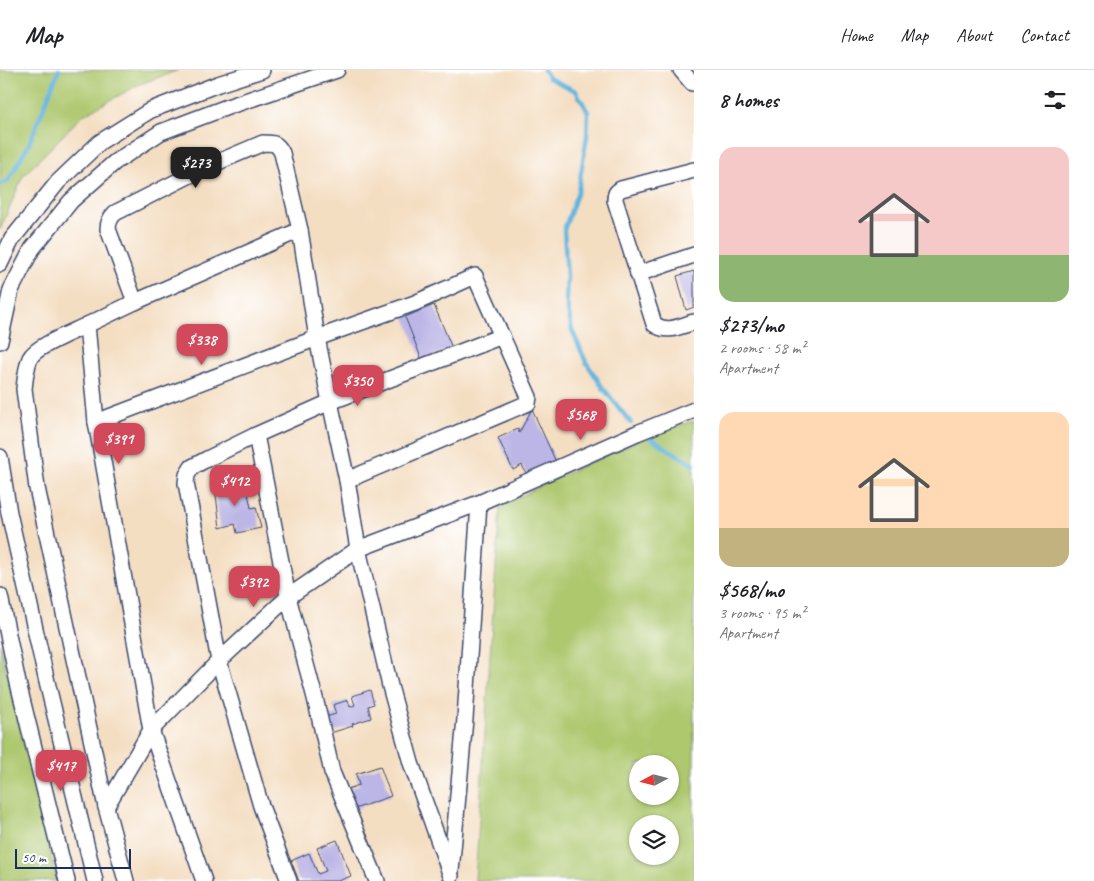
<!DOCTYPE html>
<html lang="en">
<head>
<meta charset="utf-8">
<style>
	body { margin:0; font-family:Caveat,sans-serif; background:#f6f6f6; color:#202124; height:100vh; display:flex; flex-direction:column; font-size:19px; white-space:nowrap }
	* { box-sizing:border-box; margin:0 }
	p { font-size:16px; color:#757577 }
	.icon { flex:none; width:28px; height:28px; fill:none; stroke:currentColor; stroke-width:2; stroke-linecap:round; stroke-linejoin:round }
	.map { position:relative; flex:1; overflow:hidden }
	.drawer { display:flex; flex-direction:column; background:#fff; width:400px }
	.drawer>* { flex:none }
	.needle { width:32px; rotate:263deg }
	.controls { position:absolute; left:629px; top:685px; display:grid; gap:10px }
	.controls a { display:grid; place-items:center; width:50px; height:50px; border-radius:50%; background:#fff; box-shadow:0 1px 4px #0004; font-size:25px }
	.scale { position:absolute; left:15px; bottom:12px; width:116px; box-sizing:border-box; padding-left:5px; border:2px solid #1b2f5e; border-top:0; font-size:14px; line-height:18px; white-space:nowrap; color:#1b2f5e; -webkit-text-stroke:4px #fff; paint-order:stroke }
	.price { position:absolute; translate:-50% -42px; padding:0 11px; border-radius:10px; background:#d1495b; color:#fff; font-size:16px; line-height:32px; filter:drop-shadow(0 1px 2px #0008) }
	.price::after { content:''; position:absolute; left:50%; top:30px; width:15px; height:11px; margin-left:-8px; background:inherit; clip-path:polygon(0 0,100% 0,50% 100%) }
	.price.on { background:#222; color:#fff }
	ul { padding:0; list-style:none }
	li { display:grid; align-content:center; gap:10px; height:265px; padding:0 25px }
	li span { display:grid; place-items:center; height:155px; border-radius:15px; color:#555 }
	li>.icon { margin-inline-start:auto }
	span .icon { width:90px; height:90px; fill:#fffc; stroke-width:1 }
	li b { font-size:21px }
	h2 { display:flex; justify-content:space-between; align-items:center; height:60px; padding:0 25px; font-size:21px }
	header { display:flex; align-items:center; gap:30px; box-sizing:border-box; height:70px; padding:0 25px; background:#fff; border-bottom:1px solid #e0e0e0 }
	header strong { font-size:24px }
	nav { display:flex; gap:28px; margin-inline-start:auto; font-size:18px }
	main { display:flex; flex:1; min-height:0 }
	.map>svg:first-child { display:block }
</style>
</head>
<body>
<header>
<strong>Map</strong>
<nav><a>Home</a><a>Map</a><a>About</a><a>Contact</a></nav>
</header>
<main>
<div class="map">
<svg width="694" height="811" viewBox="0 0 694 811">
	<rect width="100%" height="100%" fill="#fff"/>
	<filter id="ink" filterUnits="userSpaceOnUse"><feTurbulence type="fractalNoise" baseFrequency=".02" numOctaves="2"/><feDisplacementMap in="SourceGraphic" scale="10" xChannelSelector="R" yChannelSelector="G"/><feConvolveMatrix kernelMatrix="1 2 1 2 8 2 1 2 1" color-interpolation-filters="sRGB"/></filter>
	<filter id="wash" filterUnits="userSpaceOnUse"><feTurbulence type="fractalNoise" baseFrequency=".0096" numOctaves="4" result="noise"/><feDisplacementMap in="SourceGraphic" scale="20" xChannelSelector="R" yChannelSelector="G"/><feGaussianBlur stdDeviation="1.12" result="paint"/><feColorMatrix in="noise" values="0 0 0 0 0 0 0 0 0 0 0 0 0 0 0 0 0 1.4 0 .05"/><feComposite in="paint" operator="in"/></filter>
	<g filter="url(#wash)">
		<rect width="100%" height="100%" fill="#f4dec2"/>
		<g fill="#aec86e" stroke="#647c66" fill-rule="evenodd">
			<polygon points="0,0 179,0 140,14 83,45 23,106 0,160"/>
			<path d="M694 351V811H475L500 437 556 408 660 361ZM638 694H670V726H638ZM638 754H670V786H638Z"/>
			<polygon points="0,573 8,610 57,811 0,811"/>
		</g>
		<g fill="none" stroke-linecap="round" stroke-linejoin="round">
			<g stroke="#61b3dc" stroke-width="4.5">
				<polyline points="544,0 549,8 576,21 588,42 587,66 578,121 564,160 567,207 566,229 572,260 586,292 603,318 631,353"/>
				<polyline points="0,114 8,111 29,74 59,0"/>
				<polyline points="647,366 694,395"/>
			</g>
		</g>
		<g id="blocks">
			<g fill="#bcb6e6">
				<polygon points="694,201 694,237 686,240 677,206"/>
				<polygon points="434,235 452,278 422,290 405,247"/>
				<polygon points="532,339 556,392 527,405 522,395 513,400 498,368 518,359 519,363"/>
				<polygon points="214,408 243,413 245,423 248,423 251,438 256,437 261,458 237,463 235,454 220,458"/>
				<polygon points="370,620 374,634 368,636 371,648 352,654 353,656 327,664 322,648 336,644 333,635 348,630 350,637 355,635 352,626"/>
				<polygon points="380,696 391,726 349,741 342,721 359,715 356,704"/>
				<polygon points="337,770 351,806 338,811 299,811 291,791 309,783 318,804 326,801 317,778"/>
			</g>
		</g>
	</g>
	<g filter="url(#ink)">
		<use href="#blocks" fill-opacity="0" stroke="#3c496d" stroke-width="1"/>
		<g fill="none" stroke-linecap="round" stroke-linejoin="round">
			<defs>
				<g id="street">
					<polyline points="681,0 692,13 694,13"/>
					<path d="M694 100 621 119C616 122 615 124 615 130L654 254C667 264 680 256 694 252"/>
					<polyline points="0,194 12,169 58,112 100,72 151,40 218,14 262,0"/>
					<polyline points="638,204 694,185"/>
					<path d="M135 232 108 159C108 152 110 148 115 143L204 98 263 73C274 73 277 73 282 83L300 160"/>
					<path d="M87 255C73 262 36 276 30 288 26 298 25 309 24 319L37 418 106 737 126 811"/>
					<polyline points="0,271 11,220 32,179 71,131 115,92 161,62 230,36 337,0"/>
					<polyline points="96,352 317,268 415,233 475,206 529,327 528,333 347,410"/>
					<polyline points="256,365 288,527 315,628 332,702 377,811"/>
					<polyline points="0,387 9,443 47,612 95,811"/>
					<polyline points="0,526 18,613 67,811"/>
					<polyline points="106,737 151,660 219,591 288,527 358,479 479,433 637,363 694,340"/>
					<polyline points="451,801 465,649 479,433"/>
					<polyline points="204,811 151,660 96,352 87,255 135,232 300,160 317,268 330,332 347,410 358,479 390,616 411,693 451,806"/>
					<polyline points="289,811 261,736 219,591 186,413 187,405 192,397 207,389 256,365 330,332 502,266"/>
				</g>
			</defs>
			<use href="#street" stroke="#3c496d" stroke-width="18"/>
			<use href="#street" stroke="#fff" stroke-width="15"/>
		</g>
	</g>
</svg>
<div class="controls">
<a><svg class="needle" viewBox="-14 -14 28 28"><path d="M0-13l5 13h-10z" fill="#e53935"/><path d="M0 13l5-13h-10z" fill="#757577"/></svg></a>
<a><svg class="icon" aria-label="layers" viewBox="0 0 24 24"><path d="M12 4l9 5-9 5-9-5zM3 14l9 5 9-5"/></svg></a>
</div>
<div class="scale">50 m</div>
<b class="price on" style="left:196px;top:119px">$273</b>
<b class="price" style="left:202px;top:296px">$338</b>
<b class="price" style="left:358px;top:337px">$350</b>
<b class="price" style="left:581px;top:371px">$568</b>
<b class="price" style="left:119px;top:395px">$391</b>
<b class="price" style="left:235px;top:437px">$412</b>
<b class="price" style="left:254px;top:538px">$392</b>
<b class="price" style="left:61px;top:722px">$417</b>
</div>
<section class="drawer">
<h2>8 homes<svg class="icon" aria-label="filters" viewBox="0 0 24 24"><path d="M4 7h16M4 17h16"/><circle cx="9" cy="7" r="2"/><circle cx="15" cy="17" r="2"/></svg></h2>
<ul>
<li><span style="background:linear-gradient(#f6c9c9 70%,#8fb573 0)"><svg class="icon" aria-label="home" viewBox="0 0 24 24"><path d="M3 11l9-7 9 7M6 9v11h12V9"/></svg></span><div><b>$273/mo</b><p>2 rooms · 58 m²</p><p>Apartment</p></div></li>
<li><span style="background:linear-gradient(#ffd9b3 75%,#c2b280 0)"><svg class="icon" aria-label="home" viewBox="0 0 24 24"><path d="M3 11l9-7 9 7M6 9v11h12V9"/></svg></span><div><b>$568/mo</b><p>3 rooms · 95 m²</p><p>Apartment</p></div></li>
</ul>
</section>
</main>
</body>
</html>
